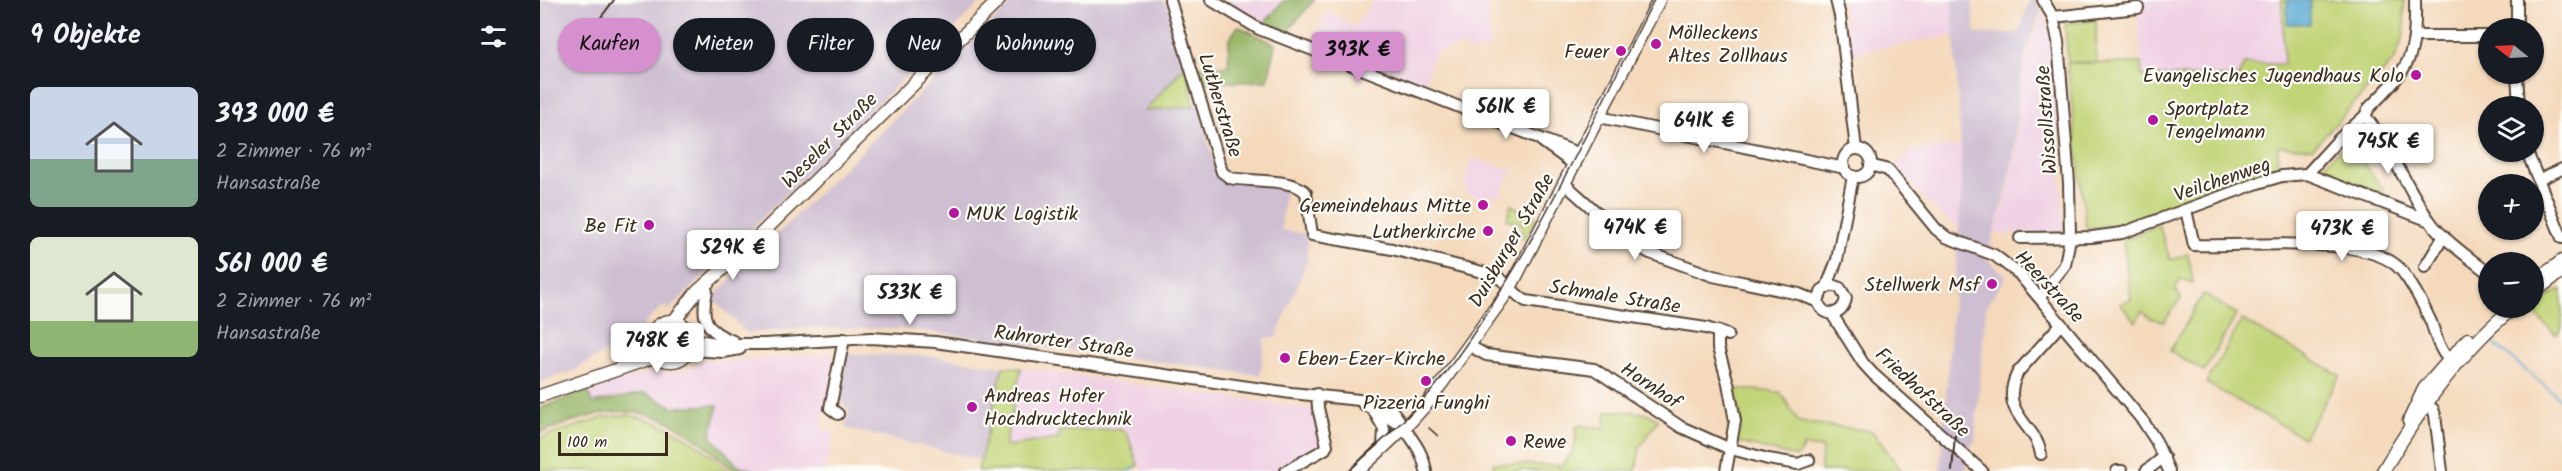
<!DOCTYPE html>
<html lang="de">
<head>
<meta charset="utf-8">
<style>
	body { margin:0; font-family:Kalam,sans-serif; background:#242831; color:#f1f3f6; height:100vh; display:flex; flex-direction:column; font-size:22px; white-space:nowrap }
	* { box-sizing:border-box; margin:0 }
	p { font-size:20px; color:#9ea1a6 }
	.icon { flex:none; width:33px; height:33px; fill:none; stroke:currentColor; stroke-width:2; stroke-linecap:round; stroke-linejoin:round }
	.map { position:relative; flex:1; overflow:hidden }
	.panel { display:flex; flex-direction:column; background:#171b24; width:540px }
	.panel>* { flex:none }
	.guide { position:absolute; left:18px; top:18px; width:570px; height:54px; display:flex; gap:12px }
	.needle { width:39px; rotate:288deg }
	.tools { position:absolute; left:1938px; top:18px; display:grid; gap:12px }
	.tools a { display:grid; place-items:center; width:66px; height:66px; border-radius:50%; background:#171b24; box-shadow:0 2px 4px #0004; font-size:30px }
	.scale { position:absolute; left:18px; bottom:15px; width:110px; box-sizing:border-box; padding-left:6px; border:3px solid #3b2a1e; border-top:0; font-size:16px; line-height:21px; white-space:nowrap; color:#3b2a1e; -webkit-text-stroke:4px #fdfcf7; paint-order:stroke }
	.price { position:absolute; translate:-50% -51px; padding:0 14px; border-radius:6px; background:#fff; color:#222; font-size:20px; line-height:39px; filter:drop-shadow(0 2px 3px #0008) }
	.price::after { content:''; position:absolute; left:50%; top:36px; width:18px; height:14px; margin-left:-9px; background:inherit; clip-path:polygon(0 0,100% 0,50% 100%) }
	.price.current { background:#d690ce; color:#111 }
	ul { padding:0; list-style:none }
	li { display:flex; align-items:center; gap:18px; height:150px; padding:0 30px }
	li span { display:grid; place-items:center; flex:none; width:168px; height:120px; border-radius:9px; color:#555 }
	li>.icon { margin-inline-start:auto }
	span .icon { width:72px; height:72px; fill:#fffc; stroke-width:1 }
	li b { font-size:26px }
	h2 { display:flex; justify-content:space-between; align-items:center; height:72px; padding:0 30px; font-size:26px }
	.pill { padding:0 21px; border-radius:27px; background:#171b24; box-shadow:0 2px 4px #0004; font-size:21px; line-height:54px }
	.pill.current { background:#d690ce; color:#111 }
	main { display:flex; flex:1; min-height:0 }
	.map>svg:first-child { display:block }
</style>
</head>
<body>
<main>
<section class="panel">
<h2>9 Objekte<svg class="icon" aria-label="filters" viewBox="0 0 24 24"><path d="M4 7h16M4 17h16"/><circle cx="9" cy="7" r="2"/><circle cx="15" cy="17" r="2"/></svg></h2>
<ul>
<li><span style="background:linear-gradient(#c9d6e8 60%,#7fa58c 0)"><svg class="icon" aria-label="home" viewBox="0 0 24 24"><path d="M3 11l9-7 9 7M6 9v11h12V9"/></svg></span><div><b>393 000 €</b><p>2 Zimmer · 76 m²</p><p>Hansastraße</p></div></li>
<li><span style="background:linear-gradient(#dfe7d0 70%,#8fb573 0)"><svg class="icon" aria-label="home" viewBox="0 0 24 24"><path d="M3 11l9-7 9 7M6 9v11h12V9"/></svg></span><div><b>561 000 €</b><p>2 Zimmer · 76 m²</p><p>Hansastraße</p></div></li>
</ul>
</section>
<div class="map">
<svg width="2022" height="471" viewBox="0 0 2022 471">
	<rect width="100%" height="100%" fill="#fdfcf7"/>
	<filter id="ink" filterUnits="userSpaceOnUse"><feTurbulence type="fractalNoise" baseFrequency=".0167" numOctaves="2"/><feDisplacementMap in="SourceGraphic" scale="12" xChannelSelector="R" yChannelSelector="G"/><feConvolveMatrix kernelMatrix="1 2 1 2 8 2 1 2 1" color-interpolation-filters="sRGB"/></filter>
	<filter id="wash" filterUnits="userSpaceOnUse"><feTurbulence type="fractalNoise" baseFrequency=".008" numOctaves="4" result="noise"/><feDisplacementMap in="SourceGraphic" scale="24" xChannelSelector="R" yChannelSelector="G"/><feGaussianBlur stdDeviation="1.35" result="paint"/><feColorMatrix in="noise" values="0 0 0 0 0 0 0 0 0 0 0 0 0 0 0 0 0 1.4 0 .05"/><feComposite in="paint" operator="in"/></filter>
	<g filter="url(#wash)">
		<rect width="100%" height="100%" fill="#f4d9bc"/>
		<g fill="#f0d0e4">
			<polygon points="686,0 744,0 724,24 711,19"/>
			<polygon points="834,0 947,0 951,47 926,52 925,46 895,52 884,84 774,42 787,11 815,27"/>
			<polygon points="1303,0 1412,0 1415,35 1310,53"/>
			<polygon points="1578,0 1864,0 1864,35 1854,61 1773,148 1738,146 1737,171 1698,77 1602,76 1597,3 1579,4"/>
			<polygon points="1503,12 1512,37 1524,232 1454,234 1468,190 1476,147 1481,82 1486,60"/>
			<polygon points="1421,146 1421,199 1419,227 1399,214 1355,166 1371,151"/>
			<polygon points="932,158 972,170 959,197 945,193 944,199 925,193 927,186 924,185"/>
			<polygon points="291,354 294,360 294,367 281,428 295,432 285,471 216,471 197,465 171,436 177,405 133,407 117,398 52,403 48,390 116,370 127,373 147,370 164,359 179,361"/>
			<polygon points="481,368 773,409 783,445 756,458 739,471 603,471 598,465 587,433 518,439 465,447"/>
		</g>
		<g fill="#cebed1">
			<polygon points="2,0 443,0 132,307 127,310 123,306 93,335 35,370 0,382 0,3"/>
			<polygon points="475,0 623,0 630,10 646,65 606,110 659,105 676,171 745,188 741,230 767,234 767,262 736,337 725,338 720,375 366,329 269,328 207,333 172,298"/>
			<polygon points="1412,0 1432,0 1435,34 1479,33 1489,0 1496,0 1501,11 1485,55 1480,83 1475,146 1467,190 1446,259 1467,276 1446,306 1435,441 1429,447 1426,471 1400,471 1421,199 1421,146"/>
			<polygon points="308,354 389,356 463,367 441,460 305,428 309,411 298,396"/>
		</g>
		<g fill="#c1d477" stroke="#7e7f4a" stroke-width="1.5">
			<polygon points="1742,0 1864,0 1864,35 1855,59 1773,148 1738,146 1737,171 1696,182 1662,198 1589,224 1546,228 1527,63 1601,63 1602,76 1698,77 1704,64 1744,64"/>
			<polygon points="1556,20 1556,62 1528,62 1525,24"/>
			<polygon points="646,65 654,106 605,111"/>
			<polygon points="1808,141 1844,191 1842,196 1791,178 1785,173 1785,164"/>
			<polygon points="971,205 996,218 986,238 981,237 982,226 979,222 967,220"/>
			<polygon points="1619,225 1630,260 1648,254 1653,283 1641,279 1635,289 1641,298 1624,322 1610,318 1602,311 1596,322 1580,304 1591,299 1583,240"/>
			<polygon points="2022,289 2022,328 2016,335 1989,308 1994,308 1994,304"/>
			<polygon points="1663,294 1697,314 1664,371 1630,351"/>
			<polygon points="1702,320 1800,375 1764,438 1666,383"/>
			<circle cx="131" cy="341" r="13"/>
			<polygon points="463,367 481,368 465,446 518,439 520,431 580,429 587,433 598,465 591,471 438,471"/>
			<polygon points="1195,389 1240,392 1259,422 1332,431 1362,471 1281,471 1282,448 1264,446 1257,457 1196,442 1201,421"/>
			<polygon points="1070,411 1106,413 1118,420 1100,447 1096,471 954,471 953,463 1021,466 1034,450 1037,425 1065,428 1066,412"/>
			<path d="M88 415C128 421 160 443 188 471H0V438L65 417Z"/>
		</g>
		<g fill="#98b668" stroke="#6a7043" stroke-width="1.5">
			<polygon points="744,0 774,0 747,32 724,24"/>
			<polygon points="698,26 735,44 728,81 660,83 656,67 688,66 689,40"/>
			<path d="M48 390 52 403 105 393 133 407 178 405 171 436 197 465 216 471C210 471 203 471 197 471 190 470 172 451 165 445 104 397 67 408 0 433V408Z"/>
		</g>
		<rect fill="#5caad5" stroke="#4c6a7a" stroke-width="1.5" x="1747" y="0" width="23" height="24"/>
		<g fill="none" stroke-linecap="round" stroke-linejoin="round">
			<g stroke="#5caad5" stroke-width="2">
				<polyline points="1953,343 2022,400"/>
				<polyline points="590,471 595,467"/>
			</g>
		</g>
	</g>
	<g filter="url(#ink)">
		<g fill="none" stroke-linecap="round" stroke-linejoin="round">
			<defs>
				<g id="minor">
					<path d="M630 0 682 172 690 178C708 182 755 178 766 193L772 235 852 249 954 275C967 281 973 294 986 301L1166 328 1188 335"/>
					<polyline points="671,0 719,29 1040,154"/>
					<polyline points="1296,0 1300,16 1316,149"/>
					<polyline points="1513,17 1598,8"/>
					<polyline points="1977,28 1977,0"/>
					<polyline points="1876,36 1948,36"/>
					<polyline points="1977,74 1979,106"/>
					<path d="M1825 116C1851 148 1866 186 1889 220 1904 241 1929 257 1948 273"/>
					<polyline points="1059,117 1305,168"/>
					<polyline points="1003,142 1035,165"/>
					<circle cx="1317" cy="163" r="14"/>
					<polyline points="1987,152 2022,238"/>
					<polyline points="1330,165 1348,170 1396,229 1406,237 1454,255 1479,274 1603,421 1616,441 1629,471"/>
					<path d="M1767 174 1799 139 1825 116 1829 108C1870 67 1876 59 1875 0"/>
					<polyline points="1998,180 2022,169"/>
					<path d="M1025 184 1073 227 1095 245 1110 253 1173 276 1259 294 1278 302C1284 319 1303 316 1306 298L1300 288 1292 285 1282 290 1278 302"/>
					<path d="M1646 210 1654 245C1702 248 1829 232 1861 270 1873 285 1883 304 1891 322 1896 336 1898 347 1908 359"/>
					<polyline points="1480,238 1552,237 1582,233 1718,183 1742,176 1767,174 1890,221"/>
					<polyline points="1885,267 1904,236"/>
					<polyline points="1287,286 1297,260 1313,176"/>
					<path d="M167 291C160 319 166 331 193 341"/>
					<polyline points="1500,297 1525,265 1530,238 1529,183 1518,41 1513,17 1503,0"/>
					<polyline points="1292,314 1323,363 1333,374 1442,471"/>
					<polyline points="1178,331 1178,348 1188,383 1195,421 1186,471"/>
					<path d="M152 339 182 344H225L331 338 395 342 751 393 829 401C854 407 852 410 865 429 875 443 883 453 886 471"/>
					<polyline points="930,346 946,355 1054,369 1141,427 1188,448 1228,459 1258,464 1269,460"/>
					<polyline points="150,350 183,352 200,349"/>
					<polyline points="1881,400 1893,409 1895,415 1902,471"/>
					<polyline points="823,404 864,427"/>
					<polyline points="834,411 844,429 843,447"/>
					<polyline points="298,414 290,408 304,339"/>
					<path d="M1501 454C1496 423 1457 414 1478 372L1521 324"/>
					<polyline points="746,471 785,449 787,445 778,408 777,394"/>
					<polyline points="1577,471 1582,471"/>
					<polyline points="1606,471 1624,457"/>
				</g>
				<g id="major">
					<polyline points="1994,282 2022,261"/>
					<polyline points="1994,292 2022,271"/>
					<circle cx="131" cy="341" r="20"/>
					<polyline points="134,321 156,293 219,236 459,0"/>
					<polyline points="82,364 111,344"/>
					<polyline points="0,396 117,356"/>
					<polyline points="1869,421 1884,389 1928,339"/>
					<polyline points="818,471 871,421 889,401 970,288 1119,0"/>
					<path d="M1843 471C1879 411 1919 352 1973 308"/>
				</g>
			</defs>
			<use href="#minor" stroke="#574436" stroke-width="14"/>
			<use href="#major" stroke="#574436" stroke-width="15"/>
			<use href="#minor" stroke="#fff" stroke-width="10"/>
			<use href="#major" stroke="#fff" stroke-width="12"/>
			<g stroke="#3b2a1e" stroke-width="1.5">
				<polyline points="889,428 898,436"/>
				<path d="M809 471C839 443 871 416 897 384 987 268 1047 130 1114 0"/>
			</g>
			<g stroke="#3b2a1e" stroke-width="2">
				<polyline points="40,45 74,0"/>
				<polyline points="1412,471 1415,435"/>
			</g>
		</g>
	</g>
	<g fill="#b5179e" stroke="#fdfcf7" stroke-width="2">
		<circle cx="1116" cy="44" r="6"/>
		<circle cx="1081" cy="51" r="6"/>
		<circle cx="1876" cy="75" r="6"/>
		<circle cx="1613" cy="120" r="6"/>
		<circle cx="943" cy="205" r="6"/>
		<circle cx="414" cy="213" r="6"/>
		<circle cx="109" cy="225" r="6"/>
		<circle cx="948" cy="231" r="6"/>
		<circle cx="1452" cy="284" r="6"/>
		<circle cx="745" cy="358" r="6"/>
		<circle cx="886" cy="381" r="6"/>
		<circle cx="432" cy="407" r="6"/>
		<circle cx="971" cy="441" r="6"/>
	</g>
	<g text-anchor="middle" stroke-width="4.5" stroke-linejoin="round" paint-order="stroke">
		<g font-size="20" fill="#3b2a1e" stroke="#fdfcf7" text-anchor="start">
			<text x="1128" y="39">Mölleckens<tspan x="1128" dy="23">Altes Zollhaus</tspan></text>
			<text x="1069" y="58" text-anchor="end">Feuer</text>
			<text x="1864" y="82" text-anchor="end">Evangelisches Jugendhaus Kolo</text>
			<text x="1625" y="115">Sportplatz<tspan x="1625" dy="23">Tengelmann</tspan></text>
			<text x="931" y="212" text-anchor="end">Gemeindehaus Mitte</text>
			<text x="426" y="220">MUK Logistik</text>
			<text x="97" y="232" text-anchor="end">Be Fit</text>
			<text x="936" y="238" text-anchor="end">Lutherkirche</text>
			<text x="1440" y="291" text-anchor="end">Stellwerk Msf</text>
			<text x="757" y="365">Eben-Ezer-Kirche</text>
			<text x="444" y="402">Andreas Hofer<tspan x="444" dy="23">Hochdrucktechnik</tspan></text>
			<text x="886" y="409" text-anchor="middle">Pizzeria Funghi</text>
			<text x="983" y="448">Rewe</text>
		</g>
		<g font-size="20" fill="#3b2a1e" stroke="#fdfcf7">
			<text transform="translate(681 105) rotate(73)" y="7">Lutherstraße</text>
			<text transform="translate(1506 120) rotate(-94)" y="7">Wissollstraße</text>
			<text transform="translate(289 140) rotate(-45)" y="7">Weseler Straße</text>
			<text transform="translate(1682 179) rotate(-19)" y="7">Veilchenweg</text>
			<text transform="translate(971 240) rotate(-60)" y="7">Duisburger Straße</text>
			<text transform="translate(1510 286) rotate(47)" y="7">Heerstraße</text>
			<text transform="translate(1075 296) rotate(9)" y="7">Schmale Straße</text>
			<text transform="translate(524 341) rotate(8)" y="7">Ruhrorter Straße</text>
			<text transform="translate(1111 385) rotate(34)" y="7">Hornhof</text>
			<text transform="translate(1383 392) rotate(43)" y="7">Friedhofstraße</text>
		</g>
	</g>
</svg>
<div class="tools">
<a><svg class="needle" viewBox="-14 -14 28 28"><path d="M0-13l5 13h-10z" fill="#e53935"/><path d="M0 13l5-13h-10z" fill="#9ea1a6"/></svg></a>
<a><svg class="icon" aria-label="layers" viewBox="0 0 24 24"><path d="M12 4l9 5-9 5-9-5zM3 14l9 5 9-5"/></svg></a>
<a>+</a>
<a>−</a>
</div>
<div class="scale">100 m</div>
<b class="price current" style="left:818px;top:83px">393K €</b>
<b class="price" style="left:966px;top:140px">561K €</b>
<b class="price" style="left:1164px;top:154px">641K €</b>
<b class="price" style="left:1848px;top:175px">745K €</b>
<b class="price" style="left:1095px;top:261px">474K €</b>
<b class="price" style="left:1802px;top:262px">473K €</b>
<b class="price" style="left:193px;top:281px">529K €</b>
<b class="price" style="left:370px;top:326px">533K €</b>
<b class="price" style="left:117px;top:374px">748K €</b>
<div class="guide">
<a class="pill current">Kaufen</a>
<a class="pill">Mieten</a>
<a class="pill">Filter</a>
<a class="pill">Neu</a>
<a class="pill">Wohnung</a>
</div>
</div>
</main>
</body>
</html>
